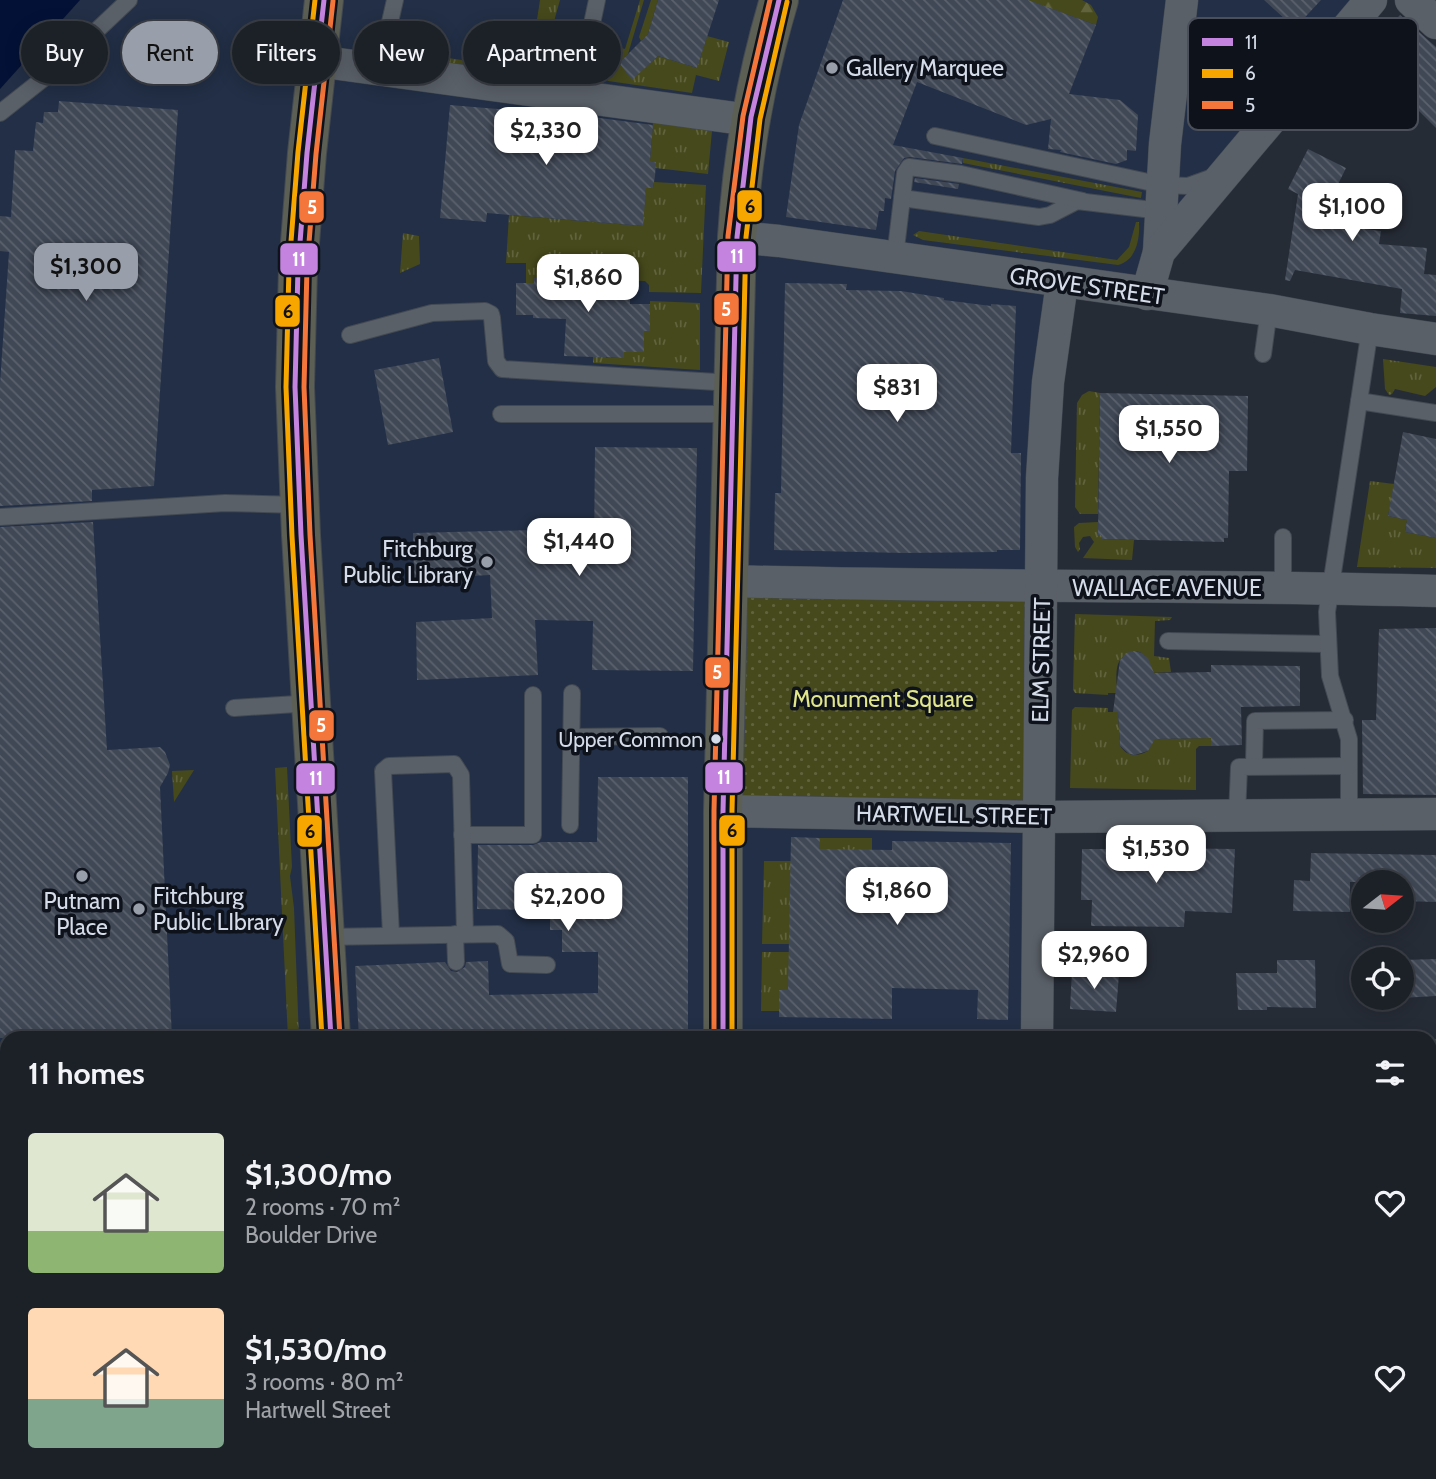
<!DOCTYPE html>
<html lang="en">
<head>
<meta charset="utf-8">
<style>
	body { margin:0; font-family:Cabin,sans-serif; background:#292e34; color:#f1f3f6; height:100vh; display:flex; flex-direction:column; font-size:26px; white-space:nowrap }
	* { box-sizing:border-box; margin:0 }
	p { font-size:23px; color:#a0a3a8 }
	.icon { flex:none; width:38px; height:38px; fill:none; stroke:currentColor; stroke-width:2; stroke-linecap:round; stroke-linejoin:round }
	.map { position:relative; flex:1; overflow:hidden }
	.panel { position:absolute; left:0px; top:1031px; width:1437px; height:450px; display:flex; flex-direction:column; background:#1c2128; border-radius:21px 21px 0 0; box-shadow:0 4px 18px #0003,0 0 0 2px #3a3e45 }
	.panel>* { flex:none }
	.guide { position:absolute; left:21px; top:21px; width:700px; height:63px; display:flex; gap:14px }
	.needle { width:46px; rotate:73deg }
	.controls { position:absolute; left:1351px; top:870px; display:grid; gap:14px }
	.controls a { display:grid; place-items:center; width:63px; height:63px; border-radius:50%; background:#1c2128; box-shadow:0 4px 18px #0003,0 0 0 2px #3a3e45; font-size:35px }
	.price { position:absolute; translate:-50% -60px; padding:0 16px; border-radius:14px; background:#fff; color:#222; font-size:23px; line-height:46px; filter:drop-shadow(0 2px 4px #0008) }
	.price::after { content:''; position:absolute; left:50%; top:42px; width:21px; height:16px; margin-left:-10px; background:inherit; clip-path:polygon(0 0,100% 0,50% 100%) }
	.price.selected { background:#989eaa; color:#111 }
	ul { padding:0; list-style:none }
	li { display:flex; align-items:center; gap:21px; height:175px; padding:0 28px }
	li span { display:grid; place-items:center; flex:none; width:196px; height:140px; border-radius:7px; color:#555 }
	li>.icon { margin-inline-start:auto }
	span .icon { width:84px; height:84px; fill:#fffc; stroke-width:1 }
	li b { font-size:30px }
	h2 { display:flex; justify-content:space-between; align-items:center; height:84px; padding:0 28px; font-size:30px }
	.chip { padding:0 24px; border-radius:32px; background:#1c2128; box-shadow:0 4px 18px #0003,0 0 0 2px #3a3e45; font-size:24px; line-height:63px }
	.chip.selected { background:#989eaa; color:#111 }
	.map>svg:first-child { display:block }
</style>
</head>
<body>
<div class="map">
<svg width="1436" height="1479" viewBox="0 0 1436 1479">
	<defs>
		<pattern id="grass-tufts" width="24" height="20" patternUnits="userSpaceOnUse" patternTransform="scale(1.75)"><rect width="24" height="20" fill="#46491b"/><path d="M3 7l-1-3M5 7V3M7 7l1-3M15 17l-1-3M17 17v-4M19 17l1-3" fill="none" stroke="#60633c"/></pattern>
		<pattern id="forest-firs" width="22" height="20" patternUnits="userSpaceOnUse" patternTransform="scale(1.75)"><rect width="22" height="20" fill="#46491b"/><path d="M5 1l3.5 6h-7zM16 11l3.5 6h-7z" fill="#60633c"/></pattern>
		<pattern id="park-dots" width="8" height="8" patternUnits="userSpaceOnUse" patternTransform="scale(1.75)"><rect width="8" height="8" fill="#46491b"/><path d="M2 2h.1M6 6h.1" fill="none" stroke="#60633c" stroke-width="1.8" stroke-linecap="round"/></pattern>
		<pattern id="building-back-hatch" width="6" height="6" patternUnits="userSpaceOnUse" patternTransform="scale(1.75)"><rect width="6" height="6" fill="#404856"/><path d="M-1 5l2 2M0 0l6 6M5-1l2 2" fill="none" stroke="#5b626e"/></pattern>
	</defs>
	<rect width="100%" height="100%" fill="#262c36"/>
	<g fill="#222f46">
		<polygon points="80,0 1371,0 1147,294 1062,283 1037,1038 7,1038 7,1377 0,1371 0,89"/>
		<polygon points="84,1474 1030,1474 1030,1479 88,1479"/>
	</g>
	<g fill="url(#grass-tufts)">
		<polygon points="540,0 560,0 551,32 566,39 571,46 563,75 529,71"/>
		<polygon points="640,0 644,0 628,54 619,63 632,79 658,56 697,68 707,36 729,42 719,81 696,75 692,93 608,81 601,69 602,46 610,45 625,49"/>
		<polygon points="651,0 658,0 648,34 641,41 639,37"/>
		<polygon points="400,51 462,60 467,65 395,58"/>
		<polygon points="653,122 712,131 708,174 655,168 656,162 650,161"/>
		<polygon points="963,158 1142,192 1141,198 963,163"/>
		<polygon points="654,182 706,185 701,293 649,292 649,285 645,281 535,278 534,283 526,283 526,263 506,263 509,215 642,226 646,188 653,188"/>
		<path d="M1136 222H1139C1140 238 1137 260 1118 265L923 240 913 235 919 231 1117 260 1129 247Z"/>
		<polygon points="403,233 419,236 420,264 400,273"/>
		<polygon points="650,301 700,303 700,370 593,363 593,351 605,351 606,358 623,358 624,352 644,331 650,330"/>
		<polygon points="1383,359 1436,367 1436,387 1425,396 1395,389 1392,394 1389,395 1385,389"/>
		<polygon points="1089,391 1100,393 1098,514 1080,514 1075,507 1077,403 1082,395"/>
		<polygon points="1370,481 1394,484 1388,516 1407,520 1405,532 1436,538 1436,568 1357,567"/>
		<polygon points="1098,522 1098,535 1102,535 1102,539 1134,540 1132,560 1083,558 1094,542 1090,536 1083,537 1079,543 1080,549 1078,552 1075,547 1074,527 1079,523"/>
		<path d="M1075 614 1172 617 1170 620 1155 621 1154 656 1169 658 1171 672 1151 673C1150 667 1149 661 1146 657 1138 646 1122 653 1118 664 1115 673 1117 684 1117 693H1108V695L1075 693 1073 690Z"/>
		<path d="M1075 707 1108 708V712H1118L1120 746C1128 757 1136 757 1148 751L1152 739 1211 738V746H1199L1196 749V790L1070 788 1072 710Z"/>
		<polygon points="287,767 292,867 290,876 294,908 299,1038 288,1038 275,768"/>
		<polygon points="194,770 174,802 172,771"/>
		<polygon points="819,838 872,838 872,850 819,869"/>
		<polygon points="764,861 791,861 795,944 762,944"/>
		<polygon points="762,952 853,952 788,990 779,991 779,1011 761,1011"/>
		<polygon points="1058,1474 1308,1477 1308,1474 1322,1474 1322,1479 1058,1479"/>
	</g>
	<polygon fill="url(#forest-firs)" points="1027,0 1082,0 1091,5 1098,17 1096,25"/>
	<polygon fill="url(#park-dots)" points="730,581 1042,588 1039,817 723,811"/>
	<g fill="#031137">
		<polygon points="0,0 80,0 0,89"/>
		<polygon points="0,1371 7,1377 7,1474 84,1474 88,1479 0,1479"/>
	</g>
	<g fill="url(#building-back-hatch)">
		<polygon points="658,0 719,0 697,68 658,56 632,80 619,63 648,34"/>
		<polygon points="843,0 1028,0 1096,25 1069,94 1120,100 1138,115 1136,151 1127,150 1127,160 1116,164 1060,152 1061,150 1048,149 1051,119 1026,125 917,82 893,145 963,158 962,164 910,157 904,158 895,171 891,199 885,198 884,211 879,211 876,230 786,217 799,125"/>
		<polygon points="1264,0 1321,0 1295,28"/>
		<polygon points="1400,15 1436,47 1436,128 1395,87 1367,116 1343,94 1381,53 1372,44"/>
		<polygon points="59,101 178,110 154,486 92,490 92,501 0,506 0,384 9,252 0,251 0,216 11,217 15,150 33,151 36,122 43,123 44,112 58,112"/>
		<polygon points="450,105 592,117 653,125 650,161 656,162 655,176 653,188 646,188 643,226 487,213 486,222 440,218"/>
		<polygon points="1308,149 1346,168 1319,223 1381,231 1379,244 1427,248 1424,274 1436,275 1436,316 1400,313 1402,289 1295,270 1290,281 1285,280 1298,194 1288,189"/>
		<polygon points="915,178 959,184 958,189 914,182"/>
		<polygon points="534,278 623,279 624,286 630,286 630,304 650,304 650,331 644,331 644,352 624,352 624,358 564,356 566,319 533,318 533,315 516,315 516,283 534,283"/>
		<polygon points="785,283 847,284 846,290 901,291 944,298 944,300 991,306 991,304 1016,306 1011,453 1021,453 1020,550 997,550 997,552 904,553 774,550 775,493 781,493"/>
		<polygon points="439,358 453,432 388,445 374,370"/>
		<polygon points="1100,393 1248,396 1247,471 1229,471 1228,538 1224,538 1224,542 1102,539 1102,535 1098,535"/>
		<polygon points="1403,432 1436,439 1436,538 1405,532 1407,520 1388,516"/>
		<polygon points="595,447 697,448 693,671 592,670 593,621 535,620 538,675 417,680 416,622 492,618 490,575 414,579 413,533 533,530 535,551 594,553"/>
		<polygon points="93,522 107,750 160,747 165,752 170,765 168,773 160,787 172,1038 0,1038 0,527"/>
		<polygon points="1436,628 1436,795 1363,794 1362,720 1376,720 1379,629"/>
		<polygon points="1134,651 1142,653 1148,658 1154,673 1211,672 1211,665 1300,666 1300,706 1241,707 1242,745 1211,746 1211,738 1155,739 1148,751 1135,755 1129,754 1120,746 1118,712 1113,712 1120,660 1126,653"/>
		<polygon points="598,777 688,777 688,1038 359,1038 355,966 445,962 451,971 457,972 465,967 466,962 488,961 489,995 598,993 598,952 562,952 562,930 550,930 550,910 477,909 478,845 533,845 541,842 597,842"/>
		<polygon points="791,837 820,838 819,849 892,850 892,841 1011,843 1008,1020 977,1019 978,990 892,988 892,1019 779,1017 779,990 788,990"/>
		<polygon points="1147,840 1155,848 1235,849 1232,913 1185,911 1184,927 1091,926 1092,900 1081,900 1082,849 1137,849"/>
		<polygon points="1311,853 1436,855 1436,902 1402,901 1402,882 1350,882 1350,912 1293,911 1294,880 1310,881"/>
		<polygon points="1436,959 1436,996 1402,998 1402,960"/>
		<polygon points="1277,960 1315,960 1316,1008 1267,1007 1267,1010 1238,1010 1236,973 1277,973"/>
		<polygon points="1072,970 1119,974 1116,1012 1070,1009"/>
	</g>
	<g fill="none" stroke-linecap="round" stroke-linejoin="round">
		<defs>
			<g id="lane">
				<polyline points="475,47 498,51 503,55 499,86"/>
				<polyline points="379,70 395,0"/>
				<polyline points="582,96 586,52 597,0"/>
				<polyline points="0,113 58,67 129,0"/>
				<polyline points="935,136 1162,185 1188,186 1213,177"/>
				<polyline points="902,198 1039,217 1050,215 1077,201 1161,211"/>
				<polyline points="895,257 905,173 909,167 961,174 1083,201"/>
				<polyline points="350,335 432,313 485,311 491,314 492,318 496,361 502,369 733,383"/>
				<polyline points="1263,354 1269,310"/>
				<polyline points="1359,401 1436,413"/>
				<polyline points="501,414 733,414"/>
				<polyline points="0,517 225,503 300,505"/>
				<polyline points="1283,588 1283,537"/>
				<polyline points="1168,641 1328,644"/>
				<polyline points="234,708 312,703"/>
				<polyline points="571,737 660,736"/>
				<polyline points="1254,765 1255,721 1345,720"/>
				<polyline points="1349,815 1349,739 1330,676 1327,612 1370,329"/>
				<polyline points="1237,816 1239,767 1349,766"/>
				<polyline points="570,825 572,693"/>
				<polyline points="462,835 533,835 533,695"/>
				<polyline points="455,934 456,962"/>
				<polyline points="391,935 383,771 389,766 454,764 461,775 465,934"/>
				<polyline points="325,937 498,934 506,941 510,964 547,965"/>
				<polyline points="433,1474 434,1479"/>
			</g>
			<g id="street">
				<polyline points="1411,0 1436,23"/>
				<polyline points="317,61 750,120"/>
				<polyline points="737,237 779,241 1269,310 1370,329 1436,339"/>
				<polyline points="1159,252 1165,144 1182,0"/>
				<polyline points="1147,294 1159,252 1371,0"/>
				<path d="M730 581C965 588 1201 584 1436 591"/>
				<polyline points="723,811 1039,817 1436,814"/>
				<polyline points="1037,1038 1042,478 1048,382 1062,283"/>
				<polyline points="1430,1055 1436,1056"/>
				<polyline points="1430,1283 1436,1283"/>
				<polyline points="1030,1479 1030,1474"/>
				<polyline points="1420,1479 1429,1474"/>
			</g>
			<polyline id="secondary" points="0,1434 7,1432"/>
			<g id="highway">
				<polyline points="324,0 307,153 298,268 295,387 301,535 331,1038"/>
				<path d="M723 1038V811L737 237C742 156 756 77 779 0"/>
				<polyline points="368,1474 369,1479"/>
				<polyline points="714,1479 714,1474"/>
			</g>
		</defs>
		<use href="#lane" stroke="#434952" stroke-width="18"/>
		<use href="#street" stroke="#434952" stroke-width="33"/>
		<use href="#secondary" stroke="#434952" stroke-width="40"/>
		<use href="#highway" stroke="#434952" stroke-width="40"/>
		<use href="#lane" stroke="#5a6068" stroke-width="16"/>
		<use href="#street" stroke="#5a6068" stroke-width="32"/>
		<use href="#secondary" stroke="#565a5c" stroke-width="38"/>
		<use href="#highway" stroke="#5c5f54" stroke-width="38"/>
		<defs>
			<g id="bus-1">
				<polyline points="324,0 307,153 298,268 295,387 301,535 331,1038"/>
				<polyline points="723,1038 723,811 737,237 751,117 779,0"/>
			</g>
			<g id="bus-2">
				<polyline points="315,0 298,152 289,267 286,387 292,536 322,1038"/>
				<polyline points="732,1038 732,811 746,237 760,119 787,2"/>
			</g>
			<g id="bus-3">
				<polyline points="333,1 316,154 307,268 304,387 310,535 340,1037"/>
				<polyline points="714,1038 714,811 728,236 743,116 770,0"/>
			</g>
		</defs>
		<use href="#bus-1" stroke="#0e121b" stroke-width="10"/>
		<use href="#bus-2" stroke="#0e121b" stroke-width="10"/>
		<use href="#bus-3" stroke="#0e121b" stroke-width="10"/>
		<use href="#bus-1" stroke="#c483df" stroke-width="5"/>
		<use href="#bus-2" stroke="#f7a600" stroke-width="5"/>
		<use href="#bus-3" stroke="#f5763a" stroke-width="5"/>
	</g>
	<g fill="#989eaa" stroke="#0e121b" stroke-width="2.5">
		<circle cx="832" cy="68" r="7"/>
		<circle cx="487" cy="562" r="7"/>
		<circle cx="82" cy="876" r="7"/>
		<circle cx="139" cy="909" r="7"/>
	</g>
	<circle fill="#d5dce9" stroke="#0e121b" stroke-width="2.5" cx="716" cy="739" r="6"/>
	<g text-anchor="middle" stroke-width="7" stroke-linejoin="round" paint-order="stroke">
		<g font-size="21" fill="#d5dce9" stroke="#0e121b" text-anchor="end">
			<text x="703" y="747">Upper Common</text>
		</g>
		<g font-size="23" fill="#d5dce9" stroke="#0e121b" text-anchor="start">
			<text x="846" y="76">Gallery Marquee</text>
			<text x="473" y="557" text-anchor="end">Fitchburg<tspan x="473" dy="26">Public Library</tspan></text>
			<text x="153" y="904">Fitchburg<tspan x="153" dy="26">Public LIbrary</tspan></text>
			<text x="82" y="909" text-anchor="middle">Putnam<tspan x="82" dy="26">Place</tspan></text>
		</g>
		<g font-size="23" fill="#d5dce9" stroke="#0e121b">
			<text transform="translate(1087 286) rotate(8)" y="8">GROVE STREET</text>
			<text x="1167" y="596">WALLACE AVENUE</text>
			<text transform="translate(1041 660) rotate(-89)" y="8">ELM STREET</text>
			<text transform="translate(954 815) rotate(1)" y="8">HARTWELL STREET</text>
		</g>
		<g font-size="23" fill="#e1e68a" stroke="#0e121b">
			<text x="883" y="707">Monument Square</text>
		</g>
	</g>
	<rect x="1188" y="18" width="230" height="112" rx="10" fill="#0e121b" stroke="#4a4f59" stroke-width="2"/>
	<rect x="1202" y="38" width="31" height="8" fill="#c483df"/>
	<rect x="1202" y="69" width="31" height="9" fill="#f7a600"/>
	<rect x="1202" y="101" width="31" height="8" fill="#f5763a"/>
	<g font-size="19" fill="#d5dce9">
		<text x="1245" y="49">11</text>
		<text x="1245" y="80">6</text>
		<text x="1245" y="112">5</text>
	</g>
	<g stroke="#0e121b" stroke-width="2.5">
		<rect x="736" y="189" width="27" height="34" rx="7" fill="#f7a600"/>
		<rect x="298" y="190" width="27" height="34" rx="7" fill="#f5763a"/>
		<rect x="716" y="240" width="41" height="33" rx="7" fill="#c483df"/>
		<rect x="279" y="242" width="40" height="34" rx="7" fill="#c483df"/>
		<rect x="713" y="292" width="27" height="34" rx="7" fill="#f5763a"/>
		<rect x="274" y="294" width="27" height="34" rx="7" fill="#f7a600"/>
		<rect x="704" y="656" width="27" height="33" rx="7" fill="#f5763a"/>
		<rect x="308" y="709" width="27" height="33" rx="7" fill="#f5763a"/>
		<rect x="704" y="761" width="40" height="33" rx="7" fill="#c483df"/>
		<rect x="295" y="762" width="41" height="33" rx="7" fill="#c483df"/>
		<rect x="718" y="814" width="28" height="33" rx="7" fill="#f7a600"/>
		<rect x="296" y="814" width="27" height="34" rx="7" fill="#f7a600"/>
	</g>
	<g font-size="19" text-anchor="middle" font-weight="bold" fill="#fff">
		<text x="312" y="214">5</text>
		<text x="737" y="263">11</text>
		<text x="299" y="266">11</text>
		<text x="726" y="316">5</text>
		<text x="717" y="679">5</text>
		<text x="321" y="732">5</text>
		<text x="724" y="784">11</text>
		<text x="316" y="785">11</text>
	</g>
	<g font-size="19" text-anchor="middle" font-weight="bold" fill="#111">
		<text x="750" y="213">6</text>
		<text x="288" y="318">6</text>
		<text x="732" y="837">6</text>
		<text x="310" y="838">6</text>
	</g>
</svg>
<div class="controls">
<a><svg class="needle" viewBox="-14 -14 28 28"><path d="M0-13l5 13h-10z" fill="#e53935"/><path d="M0 13l5-13h-10z" fill="#a0a3a8"/></svg></a>
<a><svg class="icon" aria-label="locate" viewBox="0 0 24 24"><circle cx="12" cy="12" r="6"/><path d="M12 2v4M12 18v4M2 12h4M18 12h4"/></svg></a>
</div>
<b class="price" style="left:546px;top:167px">$2,330</b>
<b class="price" style="left:1352px;top:243px">$1,100</b>
<b class="price selected" style="left:86px;top:303px">$1,300</b>
<b class="price" style="left:588px;top:314px">$1,860</b>
<b class="price" style="left:897px;top:424px">$831</b>
<b class="price" style="left:1169px;top:465px">$1,550</b>
<b class="price" style="left:579px;top:578px">$1,440</b>
<b class="price" style="left:1156px;top:885px">$1,530</b>
<b class="price" style="left:897px;top:927px">$1,860</b>
<b class="price" style="left:568px;top:933px">$2,200</b>
<b class="price" style="left:1094px;top:991px">$2,960</b>
<div class="guide">
<a class="chip">Buy</a>
<a class="chip selected">Rent</a>
<a class="chip">Filters</a>
<a class="chip">New</a>
<a class="chip">Apartment</a>
</div>
<section class="panel">
<h2>11 homes<svg class="icon" aria-label="filters" viewBox="0 0 24 24"><path d="M4 7h16M4 17h16"/><circle cx="9" cy="7" r="2"/><circle cx="15" cy="17" r="2"/></svg></h2>
<ul>
<li><span style="background:linear-gradient(#dfe7d0 70%,#8fb573 0)"><svg class="icon" aria-label="home" viewBox="0 0 24 24"><path d="M3 11l9-7 9 7M6 9v11h12V9"/></svg></span><div><b>$1,300/mo</b><p>2 rooms · 70 m²</p><p>Boulder Drive</p></div><svg class="icon" aria-label="heart" viewBox="0 0 24 24"><path d="M12 20l-8-8c-3-5 5-10 8-4 3-6 11-1 8 4z"/></svg></li>
<li><span style="background:linear-gradient(#ffd9b3 65%,#7fa58c 0)"><svg class="icon" aria-label="home" viewBox="0 0 24 24"><path d="M3 11l9-7 9 7M6 9v11h12V9"/></svg></span><div><b>$1,530/mo</b><p>3 rooms · 80 m²</p><p>Hartwell Street</p></div><svg class="icon" aria-label="heart" viewBox="0 0 24 24"><path d="M12 20l-8-8c-3-5 5-10 8-4 3-6 11-1 8 4z"/></svg></li>
</ul>
</section>
</div>
</body>
</html>
